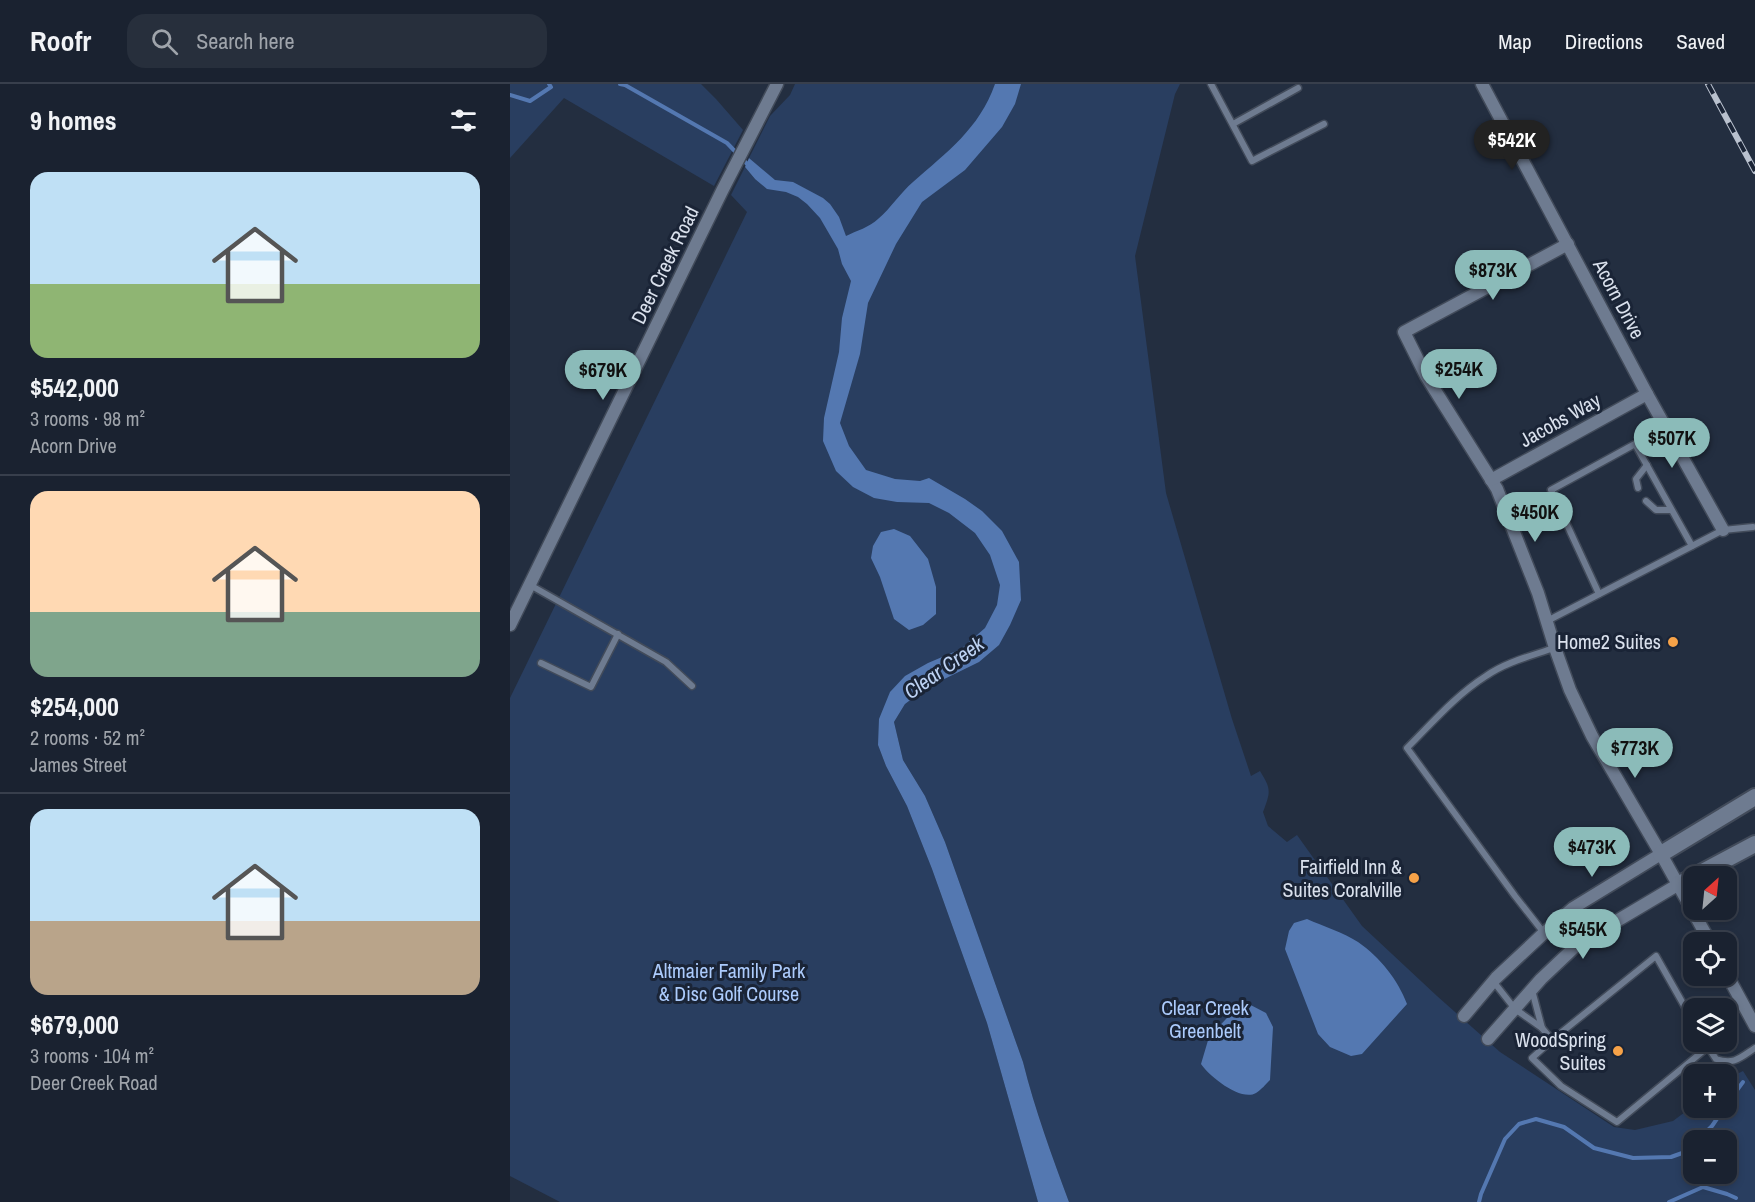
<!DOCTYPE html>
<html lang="en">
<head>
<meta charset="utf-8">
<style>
	body { margin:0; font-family:"Archivo Narrow",sans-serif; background:#272f3c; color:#f1f3f6; height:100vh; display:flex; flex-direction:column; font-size:22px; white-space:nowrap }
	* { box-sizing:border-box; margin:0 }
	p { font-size:20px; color:#9fa4ab }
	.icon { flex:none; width:33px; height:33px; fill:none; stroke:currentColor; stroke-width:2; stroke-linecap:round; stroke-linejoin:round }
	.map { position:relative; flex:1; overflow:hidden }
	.panel { display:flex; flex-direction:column; background:#1a2230; width:510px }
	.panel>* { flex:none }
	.needle { width:39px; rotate:27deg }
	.tools { position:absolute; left:1173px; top:782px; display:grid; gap:12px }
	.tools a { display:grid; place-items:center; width:54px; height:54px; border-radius:12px; background:#1a2230; box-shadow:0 3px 9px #0003,0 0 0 2px #383f4c; font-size:30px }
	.price { position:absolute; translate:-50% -51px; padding:0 14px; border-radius:21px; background:#8bbbb9; color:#111; font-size:20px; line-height:39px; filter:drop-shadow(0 2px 3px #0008) }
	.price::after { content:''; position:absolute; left:50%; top:36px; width:18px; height:14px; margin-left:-9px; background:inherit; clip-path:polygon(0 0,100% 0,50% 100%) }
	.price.current { background:#222; color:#fff }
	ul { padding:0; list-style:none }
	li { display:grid; align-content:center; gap:12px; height:318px; padding:0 30px }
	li+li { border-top:2px solid #383f4c }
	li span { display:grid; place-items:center; height:186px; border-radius:18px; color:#555 }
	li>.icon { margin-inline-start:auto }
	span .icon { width:108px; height:108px; fill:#fffc; stroke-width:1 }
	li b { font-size:26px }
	h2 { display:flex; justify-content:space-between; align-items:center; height:72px; padding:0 30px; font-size:26px }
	header { display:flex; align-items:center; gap:36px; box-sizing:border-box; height:84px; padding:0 30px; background:#1a2230; border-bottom:2px solid #383f4c }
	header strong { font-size:28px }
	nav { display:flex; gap:33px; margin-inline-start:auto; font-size:21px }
	.search { width:420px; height:54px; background:#272f3c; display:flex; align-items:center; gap:15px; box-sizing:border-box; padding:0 21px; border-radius:18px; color:#9fa4ab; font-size:22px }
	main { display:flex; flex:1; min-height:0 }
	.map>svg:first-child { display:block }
</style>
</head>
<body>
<header>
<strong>Roofr</strong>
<div class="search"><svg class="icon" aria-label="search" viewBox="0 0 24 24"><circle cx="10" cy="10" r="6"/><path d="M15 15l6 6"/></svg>Search here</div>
<nav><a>Map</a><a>Directions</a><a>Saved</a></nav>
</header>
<main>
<section class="panel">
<h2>9 homes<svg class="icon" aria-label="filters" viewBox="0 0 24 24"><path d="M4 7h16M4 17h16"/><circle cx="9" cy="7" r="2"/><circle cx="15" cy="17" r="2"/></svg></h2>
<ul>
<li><span style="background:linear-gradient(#bfe0f5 60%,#8fb573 0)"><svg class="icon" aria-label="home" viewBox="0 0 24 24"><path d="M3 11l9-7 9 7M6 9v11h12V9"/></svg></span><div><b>$542,000</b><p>3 rooms · 98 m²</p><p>Acorn Drive</p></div></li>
<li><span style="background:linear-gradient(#ffd9b3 65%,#7fa58c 0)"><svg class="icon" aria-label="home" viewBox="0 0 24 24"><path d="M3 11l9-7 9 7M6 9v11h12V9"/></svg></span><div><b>$254,000</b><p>2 rooms · 52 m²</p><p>James Street</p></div></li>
<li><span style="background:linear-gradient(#bfe0f5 60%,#b9a48a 0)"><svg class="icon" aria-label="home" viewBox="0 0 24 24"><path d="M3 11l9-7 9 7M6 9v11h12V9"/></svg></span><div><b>$679,000</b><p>3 rooms · 104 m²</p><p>Deer Creek Road</p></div></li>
</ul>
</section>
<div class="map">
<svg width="1245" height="1118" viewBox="0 0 1245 1118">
	<rect width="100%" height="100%" fill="#232e40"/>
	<g fill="#293e60" fill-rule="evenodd">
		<polygon points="0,0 191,0 206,15 233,46 204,102 54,14 0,74"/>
		<path d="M285 0H670L665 10 625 172 656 409 722 635 741 692 750 687C761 705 761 707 753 728L758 742 777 758 787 751 852 842 927 912 990 968 1104 1043 1125 1046 1163 1037 1183 1022 1216 1023 1217 995 1233 987 1245 1006V1118H559C542 1072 525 1026 513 978L435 758 415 712 393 676 384 638 395 620 380 609 368 661 376 682 397 722 422 785 477 939 528 1118H50L0 1092V614L237 128 221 111 235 83 245 95 257 90 239 74 260 32 280 11ZM1184 1056H1216V1089H1184Z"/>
	</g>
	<g fill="#5478b1">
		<path d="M485 0H511L505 20 492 43 455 86 412 118 386 160 358 219 350 270 330 339 339 362 356 386 385 395 410 397 419 394 455 415 472 427 492 447 509 478 511 516 500 541 489 561 469 578 416 604 395 620 384 638 393 676 415 712 435 758 513 978C525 1026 542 1072 559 1118H528L477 939 422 785 397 722 376 682 368 661 369 635 380 608 395 592 418 579 451 565 475 544 487 521 490 501 480 471 465 449 439 429 419 419 387 418 364 414 343 403 326 387 313 357 314 334 329 268 332 234 341 197 332 180 328 165 310 134 297 120 288 113 276 108 257 105 245 95 235 83 239 74 265 96 283 98 313 114 320 120 329 133 336 152C346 147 360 143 368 135 381 124 390 109 403 98 437 68 469 45 485 0Z"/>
		<polygon points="384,445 400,452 418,475 426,503 426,530 413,541 399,546 384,535 370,493 361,474 363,462 371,448"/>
		<path d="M797 835C813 842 834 849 848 858 870 873 888 896 897 920L852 970 841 972 820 963 808 950 775 865 779 847 784 839Z"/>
		<path d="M733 917 756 929 763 943 760 996C756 1000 751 1006 746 1009 731 1018 699 992 691 980L699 953Z"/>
	</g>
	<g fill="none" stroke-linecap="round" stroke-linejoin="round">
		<g stroke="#5478b1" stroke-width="4">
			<polyline points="110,0 115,1 217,59 240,83"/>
			<polyline points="0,11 20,17 41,3 39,0"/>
			<polyline points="1216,1021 1233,998"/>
			<polyline points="1188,1056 1202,1042 1215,1023"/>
			<polyline points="969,1118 971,1110 995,1055 1009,1040 1026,1035 1054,1043 1084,1064 1123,1074 1161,1073 1175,1068 1184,1060"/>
			<polyline points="1159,1118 1193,1103 1217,1110 1226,1114"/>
		</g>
		<defs>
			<g id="lane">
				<polyline points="701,0 742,77 814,40"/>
				<polyline points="723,40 788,4"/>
				<polyline points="1128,404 1126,395 1137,381"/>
				<polyline points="1136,417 1146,426 1161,426"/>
				<polyline points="20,501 156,578 182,602"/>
				<polyline points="1089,510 1041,406 1125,360 1182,462"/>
				<polyline points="1037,537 1213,446 1243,443"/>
				<polyline points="31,579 81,603 108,550"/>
				<path d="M1034 849 1005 812 897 664C922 639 946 611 976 592 996 578 1021 572 1044 564"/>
				<polyline points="983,897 1005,925 1032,944 1042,956 1146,872 1184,939"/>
				<polyline points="1022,906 1032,944"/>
				<polyline points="1042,956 1022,974 1051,1002 1107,1038 1198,963"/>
				<path d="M1194 957 1206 975C1224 981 1230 974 1245 964"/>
			</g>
			<g id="street">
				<polyline points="972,0 1137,310 1213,446"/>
				<polyline points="1058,160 894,248 916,292 987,405 1028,509 1045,564 1060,606 1082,652 1151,770 1200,858"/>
				<polyline points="981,396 1137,310"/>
				<polyline points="0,541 212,107 267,0"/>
				<polyline points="1216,889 1245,942"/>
				<polyline points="954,932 986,894 1034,849 1063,824 1151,770"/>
				<polyline points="978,955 1031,895 1068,860 1169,800"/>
			</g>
			<g id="secondary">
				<polyline points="1151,770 1245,713"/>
				<polyline points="1185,792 1245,760"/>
				<polyline points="1169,800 1184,793"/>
			</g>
		</defs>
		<use href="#lane" stroke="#424b5a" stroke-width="9"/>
		<use href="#street" stroke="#424b5a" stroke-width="15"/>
		<use href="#secondary" stroke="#424b5a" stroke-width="20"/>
		<use href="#lane" stroke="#6e7b90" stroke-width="6"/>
		<use href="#street" stroke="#6e7b90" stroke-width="12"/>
		<use href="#secondary" stroke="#6e7b90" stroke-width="16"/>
		<defs>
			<polyline id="rail" points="1198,0 1245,87"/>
		</defs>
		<use href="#rail" stroke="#b9c1ce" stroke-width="6"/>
		<use href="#rail" stroke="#1a2436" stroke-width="4" stroke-dasharray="11" stroke-linecap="butt"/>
	</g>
	<g fill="#f6a248" stroke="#1a2436" stroke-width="2">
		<circle cx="1163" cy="558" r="6"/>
		<circle cx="904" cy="794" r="6"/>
		<circle cx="1108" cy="967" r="6"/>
	</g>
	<g text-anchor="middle" stroke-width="6" stroke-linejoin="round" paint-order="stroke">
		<g font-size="20" fill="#dae1ed" stroke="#1a2436">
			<text transform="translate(155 181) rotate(-64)" y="7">Deer Creek Road</text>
			<text transform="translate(1109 215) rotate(62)" y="7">Acorn Drive</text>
			<text transform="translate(1050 336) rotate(-29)" y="7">Jacobs Way</text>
		</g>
		<g font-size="20" fill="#dae1ed" stroke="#1a2436" text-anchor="end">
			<text x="1151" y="565">Home2 Suites</text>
			<text x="892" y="790">Fairfield Inn &amp;<tspan x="892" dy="23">Suites Coralville</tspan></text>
			<text x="1096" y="963">WoodSpring<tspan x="1096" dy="23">Suites</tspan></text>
		</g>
		<g font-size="20" fill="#accbfc" stroke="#1a2436">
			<text x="219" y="894">Altmaier Family Park<tspan x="219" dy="23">&amp; Disc Golf Course</tspan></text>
			<text x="695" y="931">Clear Creek<tspan x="695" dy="23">Greenbelt</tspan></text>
		</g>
		<g font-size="21" font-style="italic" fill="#bdd2f3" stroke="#1a2436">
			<text transform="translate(434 584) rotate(-35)" y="7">Clear Creek</text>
		</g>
	</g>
</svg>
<div class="tools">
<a><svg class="needle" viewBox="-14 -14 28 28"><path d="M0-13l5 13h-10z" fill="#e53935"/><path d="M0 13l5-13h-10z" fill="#9fa4ab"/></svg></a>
<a><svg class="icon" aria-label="locate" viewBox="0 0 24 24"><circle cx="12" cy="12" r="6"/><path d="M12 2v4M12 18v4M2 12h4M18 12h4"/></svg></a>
<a><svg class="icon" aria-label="layers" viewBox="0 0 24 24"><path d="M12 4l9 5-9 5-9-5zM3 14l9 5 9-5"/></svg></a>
<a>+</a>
<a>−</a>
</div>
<b class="price current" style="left:1002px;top:87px">$542K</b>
<b class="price" style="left:983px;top:217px">$873K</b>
<b class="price" style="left:949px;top:316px">$254K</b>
<b class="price" style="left:93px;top:317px">$679K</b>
<b class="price" style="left:1162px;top:385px">$507K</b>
<b class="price" style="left:1025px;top:459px">$450K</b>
<b class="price" style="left:1125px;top:695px">$773K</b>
<b class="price" style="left:1082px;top:794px">$473K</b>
<b class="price" style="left:1073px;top:876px">$545K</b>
</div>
</main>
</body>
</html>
